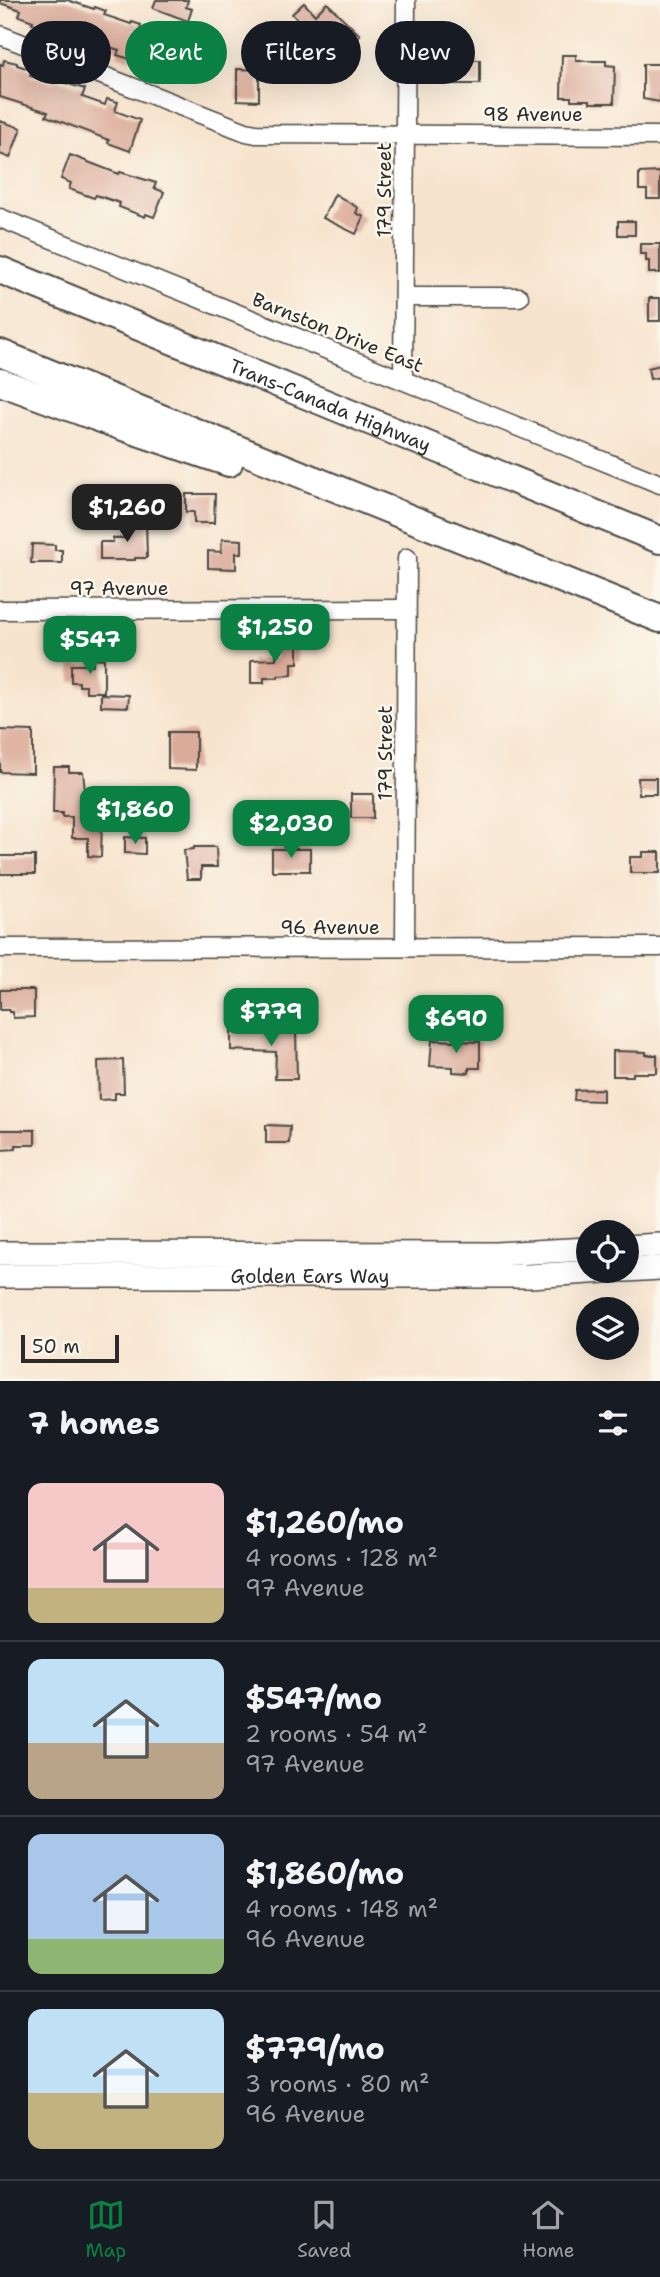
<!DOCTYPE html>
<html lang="en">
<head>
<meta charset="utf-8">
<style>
	body { margin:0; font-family:"Shantell Sans",sans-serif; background:#242831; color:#f1f3f6; height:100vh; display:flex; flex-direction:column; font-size:26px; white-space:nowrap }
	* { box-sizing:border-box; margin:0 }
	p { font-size:23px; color:#9ea1a6 }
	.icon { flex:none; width:38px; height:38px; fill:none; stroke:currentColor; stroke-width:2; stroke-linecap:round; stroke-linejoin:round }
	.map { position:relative; height:1381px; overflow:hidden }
	.details { display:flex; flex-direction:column; background:#171b24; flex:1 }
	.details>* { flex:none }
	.top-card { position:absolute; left:21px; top:21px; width:620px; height:63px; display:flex; gap:14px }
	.fabs { position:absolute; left:576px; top:1220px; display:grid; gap:14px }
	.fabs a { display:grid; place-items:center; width:63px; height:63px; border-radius:50%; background:#171b24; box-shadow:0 7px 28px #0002; font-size:35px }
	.scale { position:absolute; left:21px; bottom:18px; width:98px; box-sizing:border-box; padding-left:7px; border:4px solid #2b2b2b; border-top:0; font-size:19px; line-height:24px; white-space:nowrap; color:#2b2b2b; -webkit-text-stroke:5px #fbf7ec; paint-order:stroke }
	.price { position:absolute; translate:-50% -60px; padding:0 16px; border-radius:14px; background:#0b8043; color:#fff; font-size:23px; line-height:46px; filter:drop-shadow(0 2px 4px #0008) }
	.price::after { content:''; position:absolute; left:50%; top:42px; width:21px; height:16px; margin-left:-10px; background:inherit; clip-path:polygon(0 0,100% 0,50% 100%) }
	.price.active { background:#222; color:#fff }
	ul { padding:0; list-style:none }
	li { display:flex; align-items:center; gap:21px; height:175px; padding:0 28px }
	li+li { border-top:2px solid #363941 }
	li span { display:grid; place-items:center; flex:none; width:196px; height:140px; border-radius:14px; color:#555 }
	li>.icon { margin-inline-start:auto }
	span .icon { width:84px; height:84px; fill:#fffc; stroke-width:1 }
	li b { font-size:30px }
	h2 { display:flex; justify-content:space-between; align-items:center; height:84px; padding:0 28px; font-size:30px }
	.pill { padding:0 24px; border-radius:32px; background:#171b24; box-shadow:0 7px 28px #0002; font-size:24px; line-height:63px }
	.pill.active { background:#0b8043; color:#fff }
	.menu { display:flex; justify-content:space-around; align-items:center; height:98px; border-top:2px solid #363941; background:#171b24; font-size:19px; color:#9ea1a6 }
	.menu a { display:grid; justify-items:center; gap:4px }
	.menu .active { color:#0b8043 }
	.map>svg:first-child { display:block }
</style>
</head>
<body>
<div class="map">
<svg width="660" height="1381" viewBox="0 0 660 1381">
	<rect width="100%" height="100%" fill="#fbf7ec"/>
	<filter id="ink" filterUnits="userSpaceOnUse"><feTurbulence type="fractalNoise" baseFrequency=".0143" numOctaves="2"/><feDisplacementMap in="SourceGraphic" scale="14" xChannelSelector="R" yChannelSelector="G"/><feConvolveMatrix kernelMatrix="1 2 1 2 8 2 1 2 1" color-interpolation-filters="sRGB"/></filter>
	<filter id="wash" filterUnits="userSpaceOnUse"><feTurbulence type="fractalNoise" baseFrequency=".00686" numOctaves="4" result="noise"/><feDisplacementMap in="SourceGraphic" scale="28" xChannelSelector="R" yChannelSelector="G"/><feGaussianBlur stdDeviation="1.57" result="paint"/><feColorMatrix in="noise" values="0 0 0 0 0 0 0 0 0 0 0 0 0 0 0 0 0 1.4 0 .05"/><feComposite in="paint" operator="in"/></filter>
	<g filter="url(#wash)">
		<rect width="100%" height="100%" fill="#f7e4ce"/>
		<g id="blocks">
			<g fill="#dbab9a">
				<polygon points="0,0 67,0 94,9 95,7 106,11 104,15 131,24 132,22 141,25 130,59 117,55 119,50 94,42 94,43 81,39 80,41 68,38 70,30 45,23 43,27 32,23 33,21 19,16 21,10 0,3"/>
				<polygon points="156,0 188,0 186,7 192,9 188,21 153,8"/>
				<polygon points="304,3 315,15 327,3 360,35 338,57 322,39 321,41 292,14"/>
				<polygon points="562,55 576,55 576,61 606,61 606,65 615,66 614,103 590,103 590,100 571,100 571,97 561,97"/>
				<polygon points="4,60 17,63 17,65 32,70 30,76 54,83 56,80 85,89 82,97 105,105 107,99 118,102 115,111 140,120 130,151 108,143 109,140 46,116 48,112 0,97 0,64 3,65"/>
				<rect x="444" y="60" width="36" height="24"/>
				<polygon points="643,64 660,64 660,102 643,99"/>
				<polygon points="237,69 259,70 259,101 237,100"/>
				<polygon points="0,121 21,128 10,158 0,154"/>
				<polygon points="70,155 119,174 120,172 156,183 154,188 164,192 154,217 146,214 145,217 119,207 120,203 96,195 94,198 69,189 71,183 61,179"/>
				<polygon points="660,172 660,199 647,199 647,190 639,190 639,173"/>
				<polygon points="335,194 358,208 356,213 364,217 356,234 323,218"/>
				<rect x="618" y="221" width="17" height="14"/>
				<polygon points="640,244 660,244 660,273 649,273 649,261 646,261 646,254 640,254"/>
				<rect x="649" y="298" width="11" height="23"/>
				<polygon points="660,365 660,377 650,379 648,368"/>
				<polygon points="186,494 215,494 214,523 194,523 194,512 186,512"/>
				<polygon points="128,520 146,520 147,558 135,558 135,560 100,560 100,542 113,542 113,538 128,538"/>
				<polygon points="222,539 242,540 242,553 236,553 236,569 208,568 208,551 221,552"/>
				<polygon points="32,544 55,545 55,550 62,550 62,563 31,563"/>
				<polygon points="276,644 298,644 298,663 292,663 292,675 278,676 278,678 264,678 264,683 251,683 251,660 276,659"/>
				<polygon points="93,658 104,659 104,692 86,692 86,686 79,686 79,682 71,682 71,665 93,665"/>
				<polygon points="101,694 129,695 128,707 101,706"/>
				<polygon points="0,730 33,731 33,773 0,772"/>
				<polygon points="168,732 196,732 196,770 168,769"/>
				<polygon points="54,767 69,767 69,772 83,772 85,792 83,791 83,818 102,818 101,857 88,856 88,838 72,838 72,817 62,817 62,813 53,813"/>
				<polygon points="638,778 656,778 656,794 639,794"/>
				<rect x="351" y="794" width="22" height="24"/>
				<polygon points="125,837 145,838 145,854 125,853"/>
				<polygon points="194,847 216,847 217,867 201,867 201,879 187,879 184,850 194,849"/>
				<rect x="272" y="849" width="38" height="22"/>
				<polygon points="643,852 660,852 660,873 630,873 630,857 643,857"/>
				<rect x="0" y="856" width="35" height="18"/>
				<polygon points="0,990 34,990 34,1017 13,1018 13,1012 9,1012 9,1010 0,1010"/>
				<polygon points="231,1030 296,1030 297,1079 275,1079 276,1052 231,1050"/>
				<polygon points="432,1040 480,1042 480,1068 469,1068 469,1073 453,1072 453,1067 430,1066"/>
				<polygon points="613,1051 646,1052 646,1055 657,1055 657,1073 633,1073 633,1076 613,1076"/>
				<polygon points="123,1060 124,1093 115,1093 115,1099 99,1100 98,1061"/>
				<polygon points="603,1089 603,1101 574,1100 575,1090"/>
				<polygon points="266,1125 290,1126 289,1143 266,1143"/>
				<polygon points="0,1130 35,1130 35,1145 16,1145 16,1149 1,1150"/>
			</g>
		</g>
	</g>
	<g filter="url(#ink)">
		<use href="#blocks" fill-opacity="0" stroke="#4a4743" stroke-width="2"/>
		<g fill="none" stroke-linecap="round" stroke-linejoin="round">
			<defs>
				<g id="minor">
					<polyline points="0,35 246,132 256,134 660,136"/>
					<polyline points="0,218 660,484"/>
					<polyline points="404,297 519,297"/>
					<polyline points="403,380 406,0"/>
					<polyline points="0,610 406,609"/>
					<polyline points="405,947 407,558"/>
					<polyline points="0,948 660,947"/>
				</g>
				<g id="major">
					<polyline points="626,1247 660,1245"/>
					<polyline points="0,1253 496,1254 588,1249"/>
					<polyline points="626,1270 660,1268"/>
					<path id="s1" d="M0 1276H530L620 1270"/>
				</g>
				<g id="highway">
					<path id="s2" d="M0 270 660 540"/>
					<polyline points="0,353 660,619"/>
					<polyline points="0,382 120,426 229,463"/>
				</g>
			</defs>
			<use href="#minor" stroke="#4a4743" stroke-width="21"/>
			<use href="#major" stroke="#4a4743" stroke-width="26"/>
			<use href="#highway" stroke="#4a4743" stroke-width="30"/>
			<use href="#minor" stroke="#fff" stroke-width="18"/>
			<use href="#major" stroke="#fff" stroke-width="23"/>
			<use href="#highway" stroke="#fff" stroke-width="26"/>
		</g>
	</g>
	<g text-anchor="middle" stroke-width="5" stroke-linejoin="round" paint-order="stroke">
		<g font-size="19" fill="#2b2b2b" stroke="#fbf7ec">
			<text x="533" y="121">98 Avenue</text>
			<text transform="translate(384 190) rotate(-90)" y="7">179 Street</text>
			<text transform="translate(338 332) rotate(22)" y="7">Barnston Drive East</text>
			<text dy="7" stroke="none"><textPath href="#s2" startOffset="357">Trans-Canada Highway</textPath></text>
			<text x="119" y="595">97 Avenue</text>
			<text transform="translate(385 753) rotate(-90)" y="7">179 Street</text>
			<text x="330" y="934">96 Avenue</text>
			<text dy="7" stroke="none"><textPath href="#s1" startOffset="310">Golden Ears Way</textPath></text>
		</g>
	</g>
</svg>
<div class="fabs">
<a><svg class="icon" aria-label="locate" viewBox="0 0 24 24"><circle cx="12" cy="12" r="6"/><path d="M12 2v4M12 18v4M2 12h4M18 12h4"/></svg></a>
<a><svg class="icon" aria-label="layers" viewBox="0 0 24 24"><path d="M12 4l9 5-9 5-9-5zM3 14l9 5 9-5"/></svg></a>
</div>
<div class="scale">50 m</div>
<b class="price active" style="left:127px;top:544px">$1,260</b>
<b class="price" style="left:275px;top:664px">$1,250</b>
<b class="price" style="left:90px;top:676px">$547</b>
<b class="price" style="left:135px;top:846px">$1,860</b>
<b class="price" style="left:291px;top:860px">$2,030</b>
<b class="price" style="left:271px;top:1048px">$779</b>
<b class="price" style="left:456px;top:1055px">$690</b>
<div class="top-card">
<a class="pill">Buy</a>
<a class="pill active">Rent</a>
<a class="pill">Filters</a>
<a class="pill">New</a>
</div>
</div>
<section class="details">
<h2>7 homes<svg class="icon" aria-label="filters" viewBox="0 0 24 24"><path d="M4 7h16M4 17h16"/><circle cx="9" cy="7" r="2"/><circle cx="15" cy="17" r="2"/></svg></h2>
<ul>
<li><span style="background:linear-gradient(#f6c9c9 75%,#c2b280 0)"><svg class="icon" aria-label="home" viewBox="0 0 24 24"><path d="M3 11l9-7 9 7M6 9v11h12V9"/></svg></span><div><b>$1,260/mo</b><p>4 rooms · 128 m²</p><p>97 Avenue</p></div></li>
<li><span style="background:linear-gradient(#bfe0f5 60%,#b9a48a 0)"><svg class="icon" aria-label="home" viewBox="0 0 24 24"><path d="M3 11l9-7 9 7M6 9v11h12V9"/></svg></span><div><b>$547/mo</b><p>2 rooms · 54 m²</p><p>97 Avenue</p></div></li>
<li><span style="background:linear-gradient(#a9c7e8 75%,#8fb573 0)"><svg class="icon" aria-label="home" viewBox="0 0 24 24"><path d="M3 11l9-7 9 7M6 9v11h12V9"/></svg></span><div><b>$1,860/mo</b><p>4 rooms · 148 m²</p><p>96 Avenue</p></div></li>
<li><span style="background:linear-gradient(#bfe0f5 60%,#c2b280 0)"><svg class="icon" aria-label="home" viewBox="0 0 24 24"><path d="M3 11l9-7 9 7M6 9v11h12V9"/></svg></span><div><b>$779/mo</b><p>3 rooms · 80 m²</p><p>96 Avenue</p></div></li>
</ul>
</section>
<nav class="menu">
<a class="active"><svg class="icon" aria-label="map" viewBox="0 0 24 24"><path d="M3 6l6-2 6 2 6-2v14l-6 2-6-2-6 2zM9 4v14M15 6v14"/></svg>Map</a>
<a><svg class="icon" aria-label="saved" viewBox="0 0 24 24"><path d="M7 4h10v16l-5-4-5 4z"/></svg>Saved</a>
<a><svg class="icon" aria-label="home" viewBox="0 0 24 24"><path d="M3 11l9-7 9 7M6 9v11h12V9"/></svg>Home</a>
</nav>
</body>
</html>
